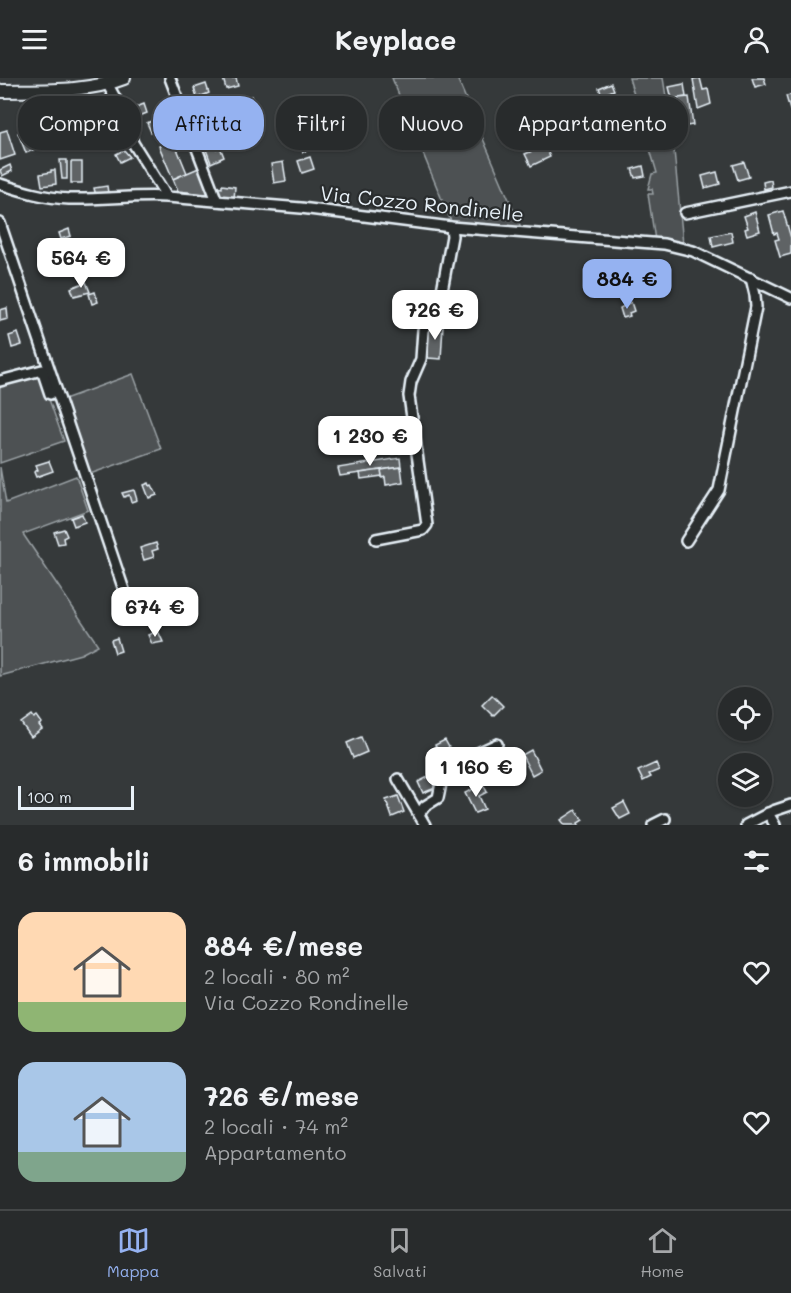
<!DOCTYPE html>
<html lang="it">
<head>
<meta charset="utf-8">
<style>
	body { margin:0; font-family:Mali,sans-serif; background:#343738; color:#f1f3f6; height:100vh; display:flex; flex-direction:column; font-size:22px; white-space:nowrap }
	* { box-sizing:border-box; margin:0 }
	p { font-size:20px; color:#a5a7a9 }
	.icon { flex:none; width:33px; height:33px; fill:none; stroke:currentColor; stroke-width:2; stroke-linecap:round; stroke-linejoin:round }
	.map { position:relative; height:747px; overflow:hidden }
	.panel { display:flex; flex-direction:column; background:#282b2c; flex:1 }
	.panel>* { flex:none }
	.hud { position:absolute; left:18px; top:18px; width:756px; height:54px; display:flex; gap:12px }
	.buttons { position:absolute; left:718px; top:609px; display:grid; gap:12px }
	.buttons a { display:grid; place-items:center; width:54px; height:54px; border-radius:50%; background:#282b2c; box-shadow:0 2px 4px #0004,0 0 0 2px #444748; font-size:30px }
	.scale { position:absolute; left:18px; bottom:15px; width:116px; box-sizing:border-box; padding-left:6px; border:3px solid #e8f1f8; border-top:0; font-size:16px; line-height:21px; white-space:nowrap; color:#e8f1f8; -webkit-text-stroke:4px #2a2d2e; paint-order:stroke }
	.price { position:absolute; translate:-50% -51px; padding:0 14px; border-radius:12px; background:#fff; color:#222; font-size:20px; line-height:39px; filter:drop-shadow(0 2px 3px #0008) }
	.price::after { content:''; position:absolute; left:50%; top:36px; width:18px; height:14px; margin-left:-9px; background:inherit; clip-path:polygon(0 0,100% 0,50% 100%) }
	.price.selected { background:#95b2f1; color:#111 }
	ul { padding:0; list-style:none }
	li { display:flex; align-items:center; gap:18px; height:150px; padding:0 18px }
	li span { display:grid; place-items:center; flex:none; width:168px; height:120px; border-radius:18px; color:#555 }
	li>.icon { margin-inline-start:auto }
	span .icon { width:72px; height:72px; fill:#fffc; stroke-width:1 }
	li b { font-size:26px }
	h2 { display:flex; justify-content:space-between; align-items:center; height:72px; padding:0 18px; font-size:26px }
	.chip { padding:0 21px; border-radius:24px; background:#282b2c; box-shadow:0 2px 4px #0004,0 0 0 2px #444748; font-size:21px; line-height:54px }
	.chip.selected { background:#95b2f1; color:#111 }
	header { display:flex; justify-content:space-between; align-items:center; height:78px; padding:0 18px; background:#282b2c; font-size:27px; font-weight:700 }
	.menu { display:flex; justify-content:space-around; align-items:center; height:84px; border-top:2px solid #444748; background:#282b2c; font-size:16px; color:#a5a7a9 }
	.menu a { display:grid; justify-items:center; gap:3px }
	.menu .selected { color:#95b2f1 }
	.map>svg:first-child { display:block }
</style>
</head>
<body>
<header><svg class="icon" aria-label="menu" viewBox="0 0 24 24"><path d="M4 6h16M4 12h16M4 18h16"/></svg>Keyplace<svg class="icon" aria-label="person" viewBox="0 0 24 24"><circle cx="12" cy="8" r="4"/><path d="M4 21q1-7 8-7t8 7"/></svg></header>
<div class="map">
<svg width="791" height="747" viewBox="0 0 791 747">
	<rect width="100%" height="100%" fill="#35393a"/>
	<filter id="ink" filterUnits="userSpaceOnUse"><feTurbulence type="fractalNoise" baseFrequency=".0167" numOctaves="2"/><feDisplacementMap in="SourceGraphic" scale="12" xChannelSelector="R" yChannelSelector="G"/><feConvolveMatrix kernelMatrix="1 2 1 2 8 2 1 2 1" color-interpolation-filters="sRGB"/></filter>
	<g filter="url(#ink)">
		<g fill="#4d5152" stroke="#9aa1a5" stroke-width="1.5">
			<polygon points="392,0 457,0 522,152 452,146"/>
			<polygon points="629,0 663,0 673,62 683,166 655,162 648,116 653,116 652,111 648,111 652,96 657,95"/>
			<polygon points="133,296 161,371 87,397 62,322"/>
			<polygon points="37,297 42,302 64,363 0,385 0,308"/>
			<polygon points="0,389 6,425 76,398 88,432 23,456 98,567 81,576 0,598"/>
		</g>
		<g fill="#5f6365" stroke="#e8f1f8" stroke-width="1.5">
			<polygon points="223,0 236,0 238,8 226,11"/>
			<polygon points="700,0 703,12 708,11 711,26 698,31 693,1"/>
			<polygon points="752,0 764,0 766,6 755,9"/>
			<polygon points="611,5 614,12 602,17 599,10"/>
			<polygon points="206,6 209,15 197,20 194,10"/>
			<polygon points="684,6 686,19 672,21 669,9"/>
			<polygon points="791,17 791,32 790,32 786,18"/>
			<polygon points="251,18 255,27 244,32 240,23"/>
			<polygon points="689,19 693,47 687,48 684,30 669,32 668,27 679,25 678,20"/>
			<polygon points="211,24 216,38 207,41 202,27"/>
			<polygon points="60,26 61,43 44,44 43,27"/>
			<polygon points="144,26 147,35 134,40 131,31"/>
			<polygon points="119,31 125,53 111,58 109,50 117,49 112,35"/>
			<polygon points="623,34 627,43 622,45 618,36"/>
			<polygon points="104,37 107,43 100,47 97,41"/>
			<polygon points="163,38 167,47 151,54 147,45"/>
			<polygon points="31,50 38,70 26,75 18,55"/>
			<polygon points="7,52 15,77 0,82 0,54"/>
			<polygon points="125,53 124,57 126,61 113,64 111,58"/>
			<polygon points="98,59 100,69 93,71 92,65 88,66 87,61"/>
			<polygon points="307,59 311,71 303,74 299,62"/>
			<polygon points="173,61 187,95 173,101 159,68"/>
			<polygon points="215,61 217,66 214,68 216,71 220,69 224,79 211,85 204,66"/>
			<polygon points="545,68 550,79 531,88 525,76"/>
			<polygon points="124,72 130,79 120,84 116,76"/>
			<polygon points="310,79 314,91 302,95 298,83"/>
			<polygon points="60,82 67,82 67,101 62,101"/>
			<rect x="71" y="84" width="11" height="21"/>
			<polygon points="283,84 286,103 274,105 271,86"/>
			<polygon points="744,84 749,99 738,102 733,87"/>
			<polygon points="10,87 12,93 2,98 0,92"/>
			<polygon points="643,88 645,98 635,100 632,91"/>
			<polygon points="201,89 212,117 178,113 173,101"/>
			<polygon points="51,92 55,92 56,106 42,108 40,96 51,94"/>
			<polygon points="717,94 720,106 705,110 702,98"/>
			<polygon points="771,102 772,109 764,111 763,104"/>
			<polygon points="222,107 235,109 234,121 219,120 215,109 222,110"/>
			<polygon points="107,108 108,115 96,118 94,110"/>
			<polygon points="783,133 791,160 791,176 780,179 775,162 779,161 777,155 774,156 769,137"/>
			<polygon points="755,134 760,153 747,157 745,151 748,150 744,138"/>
			<polygon points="69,151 71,158 61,161 59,155"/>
			<polygon points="731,154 733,164 713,169 711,158"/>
			<polygon points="86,204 90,214 74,218 71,210"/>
			<polygon points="95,214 98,224 92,226 89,216"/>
			<polygon points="631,224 634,233 629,235 630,238 623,240 620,230"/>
			<polygon points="7,230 8,241 0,243 0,232"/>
			<polygon points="429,246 443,247 441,281 428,280"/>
			<polygon points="18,255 22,267 12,270 9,258"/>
			<polygon points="409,357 411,373 392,376 390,360"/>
			<polygon points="400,380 401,389 340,398 338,390"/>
			<polygon points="49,383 53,393 36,399 34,394 38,392 36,387"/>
			<polygon points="401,389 403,404 386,407 385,399 382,400 381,392"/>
			<polygon points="381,392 382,398 361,401 360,395"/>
			<polygon points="149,405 150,408 152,407 157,417 149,420 144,407"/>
			<polygon points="134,412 137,422 131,424 129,417 124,419 122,415"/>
			<polygon points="82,436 85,444 74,448 71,440"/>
			<polygon points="64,451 67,458 63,460 64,465 58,466 54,454"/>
			<polygon points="156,465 158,471 152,473 154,479 144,482 140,470"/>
			<polygon points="158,553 163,564 152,566 148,557"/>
			<polygon points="117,560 121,573 115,575 111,562"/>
			<polygon points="492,617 503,628 493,638 482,627"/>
			<polygon points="32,637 34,640 37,638 42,645 39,647 42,651 31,659 21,645"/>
			<polygon points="361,659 367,674 353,680 347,665"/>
			<polygon points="445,662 451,673 441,678 435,667"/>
			<polygon points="531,672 541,692 532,697 522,677"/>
			<polygon points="656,685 659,692 649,696 651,699 643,703 638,693"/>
			<polygon points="430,698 435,710 423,715 418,704"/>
			<polygon points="483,706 487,714 479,718 485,731 475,735 465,715"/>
			<polygon points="398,718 404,734 392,739 386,722"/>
			<polygon points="624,724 630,736 620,741 613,730"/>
			<polygon points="576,732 583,742 578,745 579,747 565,747 561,742"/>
		</g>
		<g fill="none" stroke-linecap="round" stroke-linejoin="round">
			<defs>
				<g id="minor">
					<polyline points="170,0 217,123"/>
					<polyline points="107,5 126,40 133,65 167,119 301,130 451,149 664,166 693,173 791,220"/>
					<path d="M0 106C22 113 45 120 69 121 102 122 134 117 167 119"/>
					<polyline points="685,135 791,113"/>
					<polyline points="0,145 124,512"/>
					<polyline points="0,303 42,292 50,316"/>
					<polyline points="376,461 423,452 427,447 409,318 411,304 421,281 423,252 428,243 435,238 439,229 452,158 451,149"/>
					<polyline points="686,463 719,412 756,229 755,217 751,200"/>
					<polyline points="398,701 425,747"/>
					<polyline points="768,735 775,747"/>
					<polyline points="419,736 425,728 438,720 443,696 449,688 497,666"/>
					<polyline points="653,747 665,741"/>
					<polyline points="746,747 773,733 791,727"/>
				</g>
				<path id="major" d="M0 13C40 12 86 15 124 0"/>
			</defs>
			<use href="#minor" stroke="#e8f1f8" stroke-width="14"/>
			<use href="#major" stroke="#e8f1f8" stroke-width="16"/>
			<use href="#minor" stroke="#2a2d2e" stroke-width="9"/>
			<use href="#major" stroke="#2a2d2e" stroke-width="12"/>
		</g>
	</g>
	<g text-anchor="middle" stroke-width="4.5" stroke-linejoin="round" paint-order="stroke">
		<g font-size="20" fill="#e8f1f8" stroke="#2a2d2e">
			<text transform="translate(422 126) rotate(6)" y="7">Via Cozzo Rondinelle</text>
		</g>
	</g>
</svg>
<div class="buttons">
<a><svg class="icon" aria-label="locate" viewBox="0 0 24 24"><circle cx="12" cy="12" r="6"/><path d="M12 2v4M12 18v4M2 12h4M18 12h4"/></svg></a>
<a><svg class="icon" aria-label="layers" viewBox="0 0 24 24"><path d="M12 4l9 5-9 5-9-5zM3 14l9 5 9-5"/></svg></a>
</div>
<div class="scale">100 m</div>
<b class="price" style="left:81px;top:211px">564 €</b>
<b class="price selected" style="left:627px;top:232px">884 €</b>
<b class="price" style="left:435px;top:263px">726 €</b>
<b class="price" style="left:370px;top:389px">1 230 €</b>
<b class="price" style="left:155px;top:560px">674 €</b>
<b class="price" style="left:476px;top:720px">1 160 €</b>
<div class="hud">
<a class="chip">Compra</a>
<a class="chip selected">Affitta</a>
<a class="chip">Filtri</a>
<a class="chip">Nuovo</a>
<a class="chip">Appartamento</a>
</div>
</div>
<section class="panel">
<h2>6 immobili<svg class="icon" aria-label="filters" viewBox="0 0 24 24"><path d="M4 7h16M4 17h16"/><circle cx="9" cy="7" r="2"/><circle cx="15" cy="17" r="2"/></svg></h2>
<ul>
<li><span style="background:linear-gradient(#ffd9b3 75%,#8fb573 0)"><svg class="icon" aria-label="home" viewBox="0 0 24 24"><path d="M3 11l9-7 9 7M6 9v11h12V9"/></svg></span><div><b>884 €/mese</b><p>2 locali · 80 m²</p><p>Via Cozzo Rondinelle</p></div><svg class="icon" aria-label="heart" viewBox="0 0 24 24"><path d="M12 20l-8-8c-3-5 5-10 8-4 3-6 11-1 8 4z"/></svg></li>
<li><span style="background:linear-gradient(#a9c7e8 75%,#7fa58c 0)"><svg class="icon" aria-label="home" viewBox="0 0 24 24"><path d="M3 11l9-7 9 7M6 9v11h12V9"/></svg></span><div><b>726 €/mese</b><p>2 locali · 74 m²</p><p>Appartamento</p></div><svg class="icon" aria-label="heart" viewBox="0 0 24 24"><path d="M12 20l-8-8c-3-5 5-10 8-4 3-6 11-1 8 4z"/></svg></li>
</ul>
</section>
<nav class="menu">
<a class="selected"><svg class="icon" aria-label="map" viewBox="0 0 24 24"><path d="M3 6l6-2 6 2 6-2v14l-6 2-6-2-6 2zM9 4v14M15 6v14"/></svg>Mappa</a>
<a><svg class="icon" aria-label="saved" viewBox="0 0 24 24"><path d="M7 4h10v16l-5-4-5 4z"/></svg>Salvati</a>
<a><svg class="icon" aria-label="home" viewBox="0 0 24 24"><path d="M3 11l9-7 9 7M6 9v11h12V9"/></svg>Home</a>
</nav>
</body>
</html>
